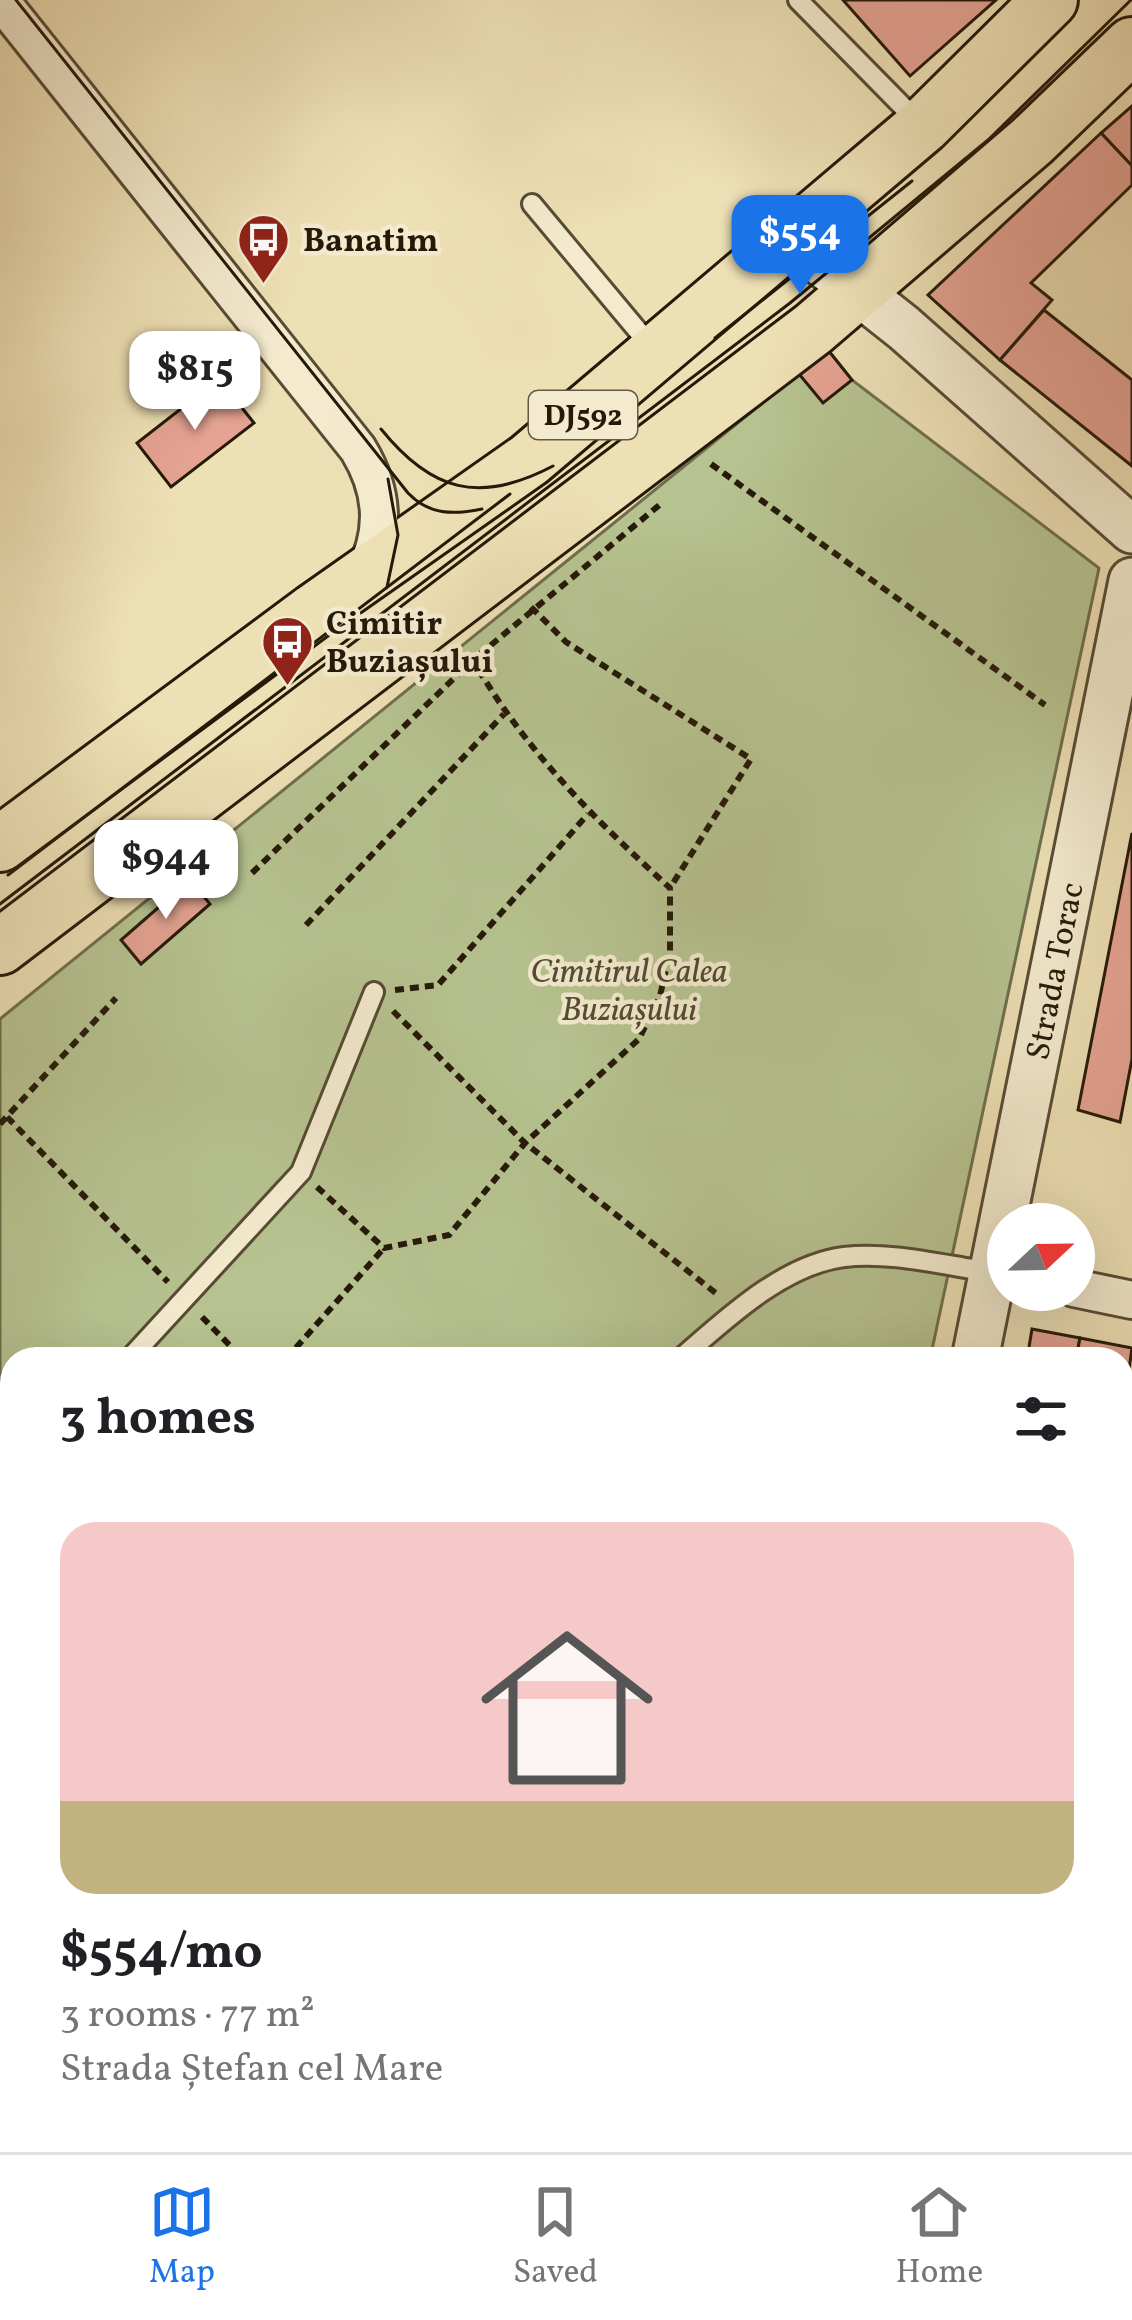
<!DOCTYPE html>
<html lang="en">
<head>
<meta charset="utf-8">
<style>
	body { margin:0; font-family:Vollkorn,serif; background:#f6f6f6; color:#202124; height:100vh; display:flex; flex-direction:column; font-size:45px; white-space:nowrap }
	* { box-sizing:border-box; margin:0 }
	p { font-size:39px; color:#757577 }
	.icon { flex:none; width:66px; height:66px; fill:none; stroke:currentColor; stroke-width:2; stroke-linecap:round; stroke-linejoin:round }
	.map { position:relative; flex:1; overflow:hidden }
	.details { position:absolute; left:0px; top:1347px; width:1134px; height:807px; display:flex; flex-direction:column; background:#fff; border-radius:36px 36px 0 0; box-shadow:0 12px 48px #0002 }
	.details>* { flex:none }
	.needle { width:78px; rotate:68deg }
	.buttons { position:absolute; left:987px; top:1203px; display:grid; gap:24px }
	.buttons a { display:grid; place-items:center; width:108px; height:108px; border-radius:50%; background:#fff; box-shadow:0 12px 48px #0002; font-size:60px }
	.price { position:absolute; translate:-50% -102px; padding:0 27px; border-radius:24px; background:#fff; color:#222; font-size:39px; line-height:78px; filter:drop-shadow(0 3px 6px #0008) }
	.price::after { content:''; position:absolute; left:50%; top:72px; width:36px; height:27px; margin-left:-18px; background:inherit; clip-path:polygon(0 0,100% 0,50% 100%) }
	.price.selected { background:#1a73e8; color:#fff }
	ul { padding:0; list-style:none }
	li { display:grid; align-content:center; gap:24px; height:636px; padding:0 60px }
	li span { display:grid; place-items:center; height:372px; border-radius:36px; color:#555 }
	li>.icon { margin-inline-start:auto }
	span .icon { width:216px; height:216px; fill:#fffc; stroke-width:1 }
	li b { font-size:51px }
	h2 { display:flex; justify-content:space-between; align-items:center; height:144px; padding:0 60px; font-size:51px }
	.tabs { display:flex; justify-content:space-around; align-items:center; height:168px; border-top:3px solid #e0e0e0; background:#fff; font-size:33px; color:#757577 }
	.tabs a { display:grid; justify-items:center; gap:6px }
	.tabs .selected { color:#1a73e8 }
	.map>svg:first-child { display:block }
</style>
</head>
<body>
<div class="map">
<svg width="1132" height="2152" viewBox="0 0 1132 2152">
	<rect width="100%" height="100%" fill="#eee0b5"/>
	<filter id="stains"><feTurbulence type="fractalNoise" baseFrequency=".00167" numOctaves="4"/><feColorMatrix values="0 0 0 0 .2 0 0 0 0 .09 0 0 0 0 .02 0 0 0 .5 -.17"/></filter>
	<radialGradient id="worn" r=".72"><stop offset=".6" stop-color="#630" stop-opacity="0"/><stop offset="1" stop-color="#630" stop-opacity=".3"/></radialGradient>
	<polygon fill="#b6c390" stroke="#6e6e4c" stroke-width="3" points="828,350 852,380 1099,568 930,1359 12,1359 12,2142 779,2142 777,2152 0,2152 0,1019"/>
	<g fill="#e5a393" stroke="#251909" stroke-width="3">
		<polygon points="843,0 996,0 910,76"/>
		<polygon points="1132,106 1132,166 1101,133"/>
		<polygon points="1101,133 1132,166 1132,185 1031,283 1052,300 1000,360 928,295"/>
		<polygon points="1044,310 1132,380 1132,466 1000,360"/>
		<polygon points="828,350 852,380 823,403 799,374"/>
		<polygon points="219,379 254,423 171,487 137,443"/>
		<polygon points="1132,833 1132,1059 1120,1122 1078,1110"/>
		<polygon points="190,880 210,904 141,964 121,940"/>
		<polygon points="1032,1329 1080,1338 1076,1359 1027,1359"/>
		<polygon points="1080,1338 1132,1348 1122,1420 1122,1359 1076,1359"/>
		<polygon points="1122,1492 1132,1494 1132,1537 1122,1535"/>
		<polygon points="1122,1628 1132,1630 1132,1655 1122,1653"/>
		<polygon points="1122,1872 1132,1874 1132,1939 1122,1937"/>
		<polygon points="1129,2029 1132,2030 1132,2086 1122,2084"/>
		<polygon points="898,2142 979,2142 978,2150 989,2152 897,2152"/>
		<polygon points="1042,2142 1080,2142 1079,2152 1041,2152"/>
	</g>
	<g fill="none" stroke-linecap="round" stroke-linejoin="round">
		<defs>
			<g id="service">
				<polyline points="798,0 919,123"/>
				<polyline points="532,204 654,350"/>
				<polyline points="129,1359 301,1172 374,992"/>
				<path d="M680 1359C725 1320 782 1265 844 1257 891 1251 946 1266 992 1272"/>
			</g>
			<polyline id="pedestrian" points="481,2142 492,2152"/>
			<g id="minor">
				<path d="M0 0 358 449C384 492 386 532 363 576"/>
				<polyline points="1074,1288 1132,1300"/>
				<polyline points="1122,1956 1132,1957"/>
			</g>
			<g id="tertiary">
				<polyline points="793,240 904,328 1132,530"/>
				<path id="s1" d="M975 1359 1132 581"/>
				<polyline points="817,2152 819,2142"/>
			</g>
			<g id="primary">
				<polyline points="0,844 314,611 529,460 923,126 1050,0"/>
				<polyline points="0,947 813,329 1032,141 1132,45"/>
			</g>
		</defs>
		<use href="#service" stroke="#574b34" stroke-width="24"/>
		<use href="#pedestrian" stroke="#574b34" stroke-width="33"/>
		<use href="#minor" stroke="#574b34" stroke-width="42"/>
		<use href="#tertiary" stroke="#574b34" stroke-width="51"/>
		<use href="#primary" stroke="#251909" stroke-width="60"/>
		<g stroke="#251909" stroke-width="6" stroke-dasharray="9 6" stroke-linecap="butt">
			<polyline points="711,464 1045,705"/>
			<polyline points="531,607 566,642 751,759 670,888"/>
			<polyline points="252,873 473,660 663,502"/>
			<polyline points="306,925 504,714"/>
			<polyline points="395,990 438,985 588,814"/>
			<polyline points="393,1011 525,1143 717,1294"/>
			<polyline points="7,1117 168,1282"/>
			<polyline points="0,1124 116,998"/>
			<path d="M317 1187 384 1248 449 1235 525 1143 639 1039 660 996 670 951V888C594 819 524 749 473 660"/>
			<polyline points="202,1317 243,1359"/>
			<polyline points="286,1359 384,1248"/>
			<polyline points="0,1820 12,1810"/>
			<polyline points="0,1971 12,1960"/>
			<polyline points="150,2152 160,2142"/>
			<polyline points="442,2152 450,2142"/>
		</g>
		<use href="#service" stroke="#f4ebcf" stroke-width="18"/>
		<use href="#pedestrian" stroke="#f4ebcf" stroke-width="27"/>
		<use href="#minor" stroke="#f4ebcf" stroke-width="36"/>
		<use href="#tertiary" stroke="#f4ebcf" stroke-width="45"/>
		<use href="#primary" stroke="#eee0b5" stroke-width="54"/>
		<g stroke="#251909" stroke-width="3">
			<path d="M16 0 408 493C429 515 453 515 482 509"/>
			<polyline points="715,338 912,181"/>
			<path d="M381 429C431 491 479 505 553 466"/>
			<polyline points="387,587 398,535 388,479"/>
			<polyline points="8,875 510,494"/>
			<polyline points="0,904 790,303 988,140 1131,0"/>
		</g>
	</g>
	<defs>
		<symbol id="bus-pin" viewBox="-11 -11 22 30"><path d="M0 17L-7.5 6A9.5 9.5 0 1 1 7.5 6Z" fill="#8f2418" stroke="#f4ebcf"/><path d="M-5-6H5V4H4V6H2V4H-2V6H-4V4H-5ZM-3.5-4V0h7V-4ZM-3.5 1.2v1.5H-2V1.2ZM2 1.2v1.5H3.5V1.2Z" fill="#fff"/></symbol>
	</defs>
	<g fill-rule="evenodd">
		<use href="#bus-pin" x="234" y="210" width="59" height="81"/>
		<use href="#bus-pin" x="258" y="612" width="59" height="81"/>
	</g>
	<g text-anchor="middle" stroke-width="9" stroke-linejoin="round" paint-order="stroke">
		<rect fill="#f4ebcf" stroke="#635844" stroke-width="3" x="529" y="391" width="108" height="48" rx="9"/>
		<g font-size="30" font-weight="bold" fill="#251909">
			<text x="583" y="425">DJ592</text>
		</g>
		<g font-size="33" font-weight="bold" fill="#251909" stroke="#f4ebcf" text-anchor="start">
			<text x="303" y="251">Banatim</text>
			<text x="326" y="634">Cimitir<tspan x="326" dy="38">Buziașului</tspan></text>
		</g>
		<g font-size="33" font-style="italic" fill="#504c32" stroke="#f4ebcf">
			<text x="629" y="982">Cimitirul Calea<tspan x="629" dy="38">Buziașului</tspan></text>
		</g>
		<g font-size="33" fill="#251909" stroke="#f4ebcf">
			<text dy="12" stroke="none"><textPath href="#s1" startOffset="396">Strada Torac</textPath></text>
		</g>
	</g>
	<rect width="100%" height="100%" filter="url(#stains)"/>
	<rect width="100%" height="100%" fill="url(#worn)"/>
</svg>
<div class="buttons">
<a><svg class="needle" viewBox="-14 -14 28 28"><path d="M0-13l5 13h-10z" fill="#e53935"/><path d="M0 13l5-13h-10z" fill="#757577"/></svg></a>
</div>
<b class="price selected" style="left:800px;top:297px">$554</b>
<b class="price" style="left:195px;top:433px">$815</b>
<b class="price" style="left:166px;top:922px">$944</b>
<section class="details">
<h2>3 homes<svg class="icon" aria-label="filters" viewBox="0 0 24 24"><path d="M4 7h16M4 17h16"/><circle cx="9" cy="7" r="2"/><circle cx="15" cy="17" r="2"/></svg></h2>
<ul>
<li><span style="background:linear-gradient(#f6c9c9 75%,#c2b280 0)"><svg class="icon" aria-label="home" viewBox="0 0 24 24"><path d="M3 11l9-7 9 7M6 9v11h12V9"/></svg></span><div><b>$554/mo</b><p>3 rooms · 77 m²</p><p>Strada Ștefan cel Mare</p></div></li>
</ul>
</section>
</div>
<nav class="tabs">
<a class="selected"><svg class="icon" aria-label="map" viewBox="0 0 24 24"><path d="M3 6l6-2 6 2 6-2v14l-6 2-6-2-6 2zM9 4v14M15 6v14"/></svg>Map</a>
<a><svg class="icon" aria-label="saved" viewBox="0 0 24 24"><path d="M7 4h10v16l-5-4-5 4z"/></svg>Saved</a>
<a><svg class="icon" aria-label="home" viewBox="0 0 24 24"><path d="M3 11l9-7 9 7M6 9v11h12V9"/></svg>Home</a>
</nav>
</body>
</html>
